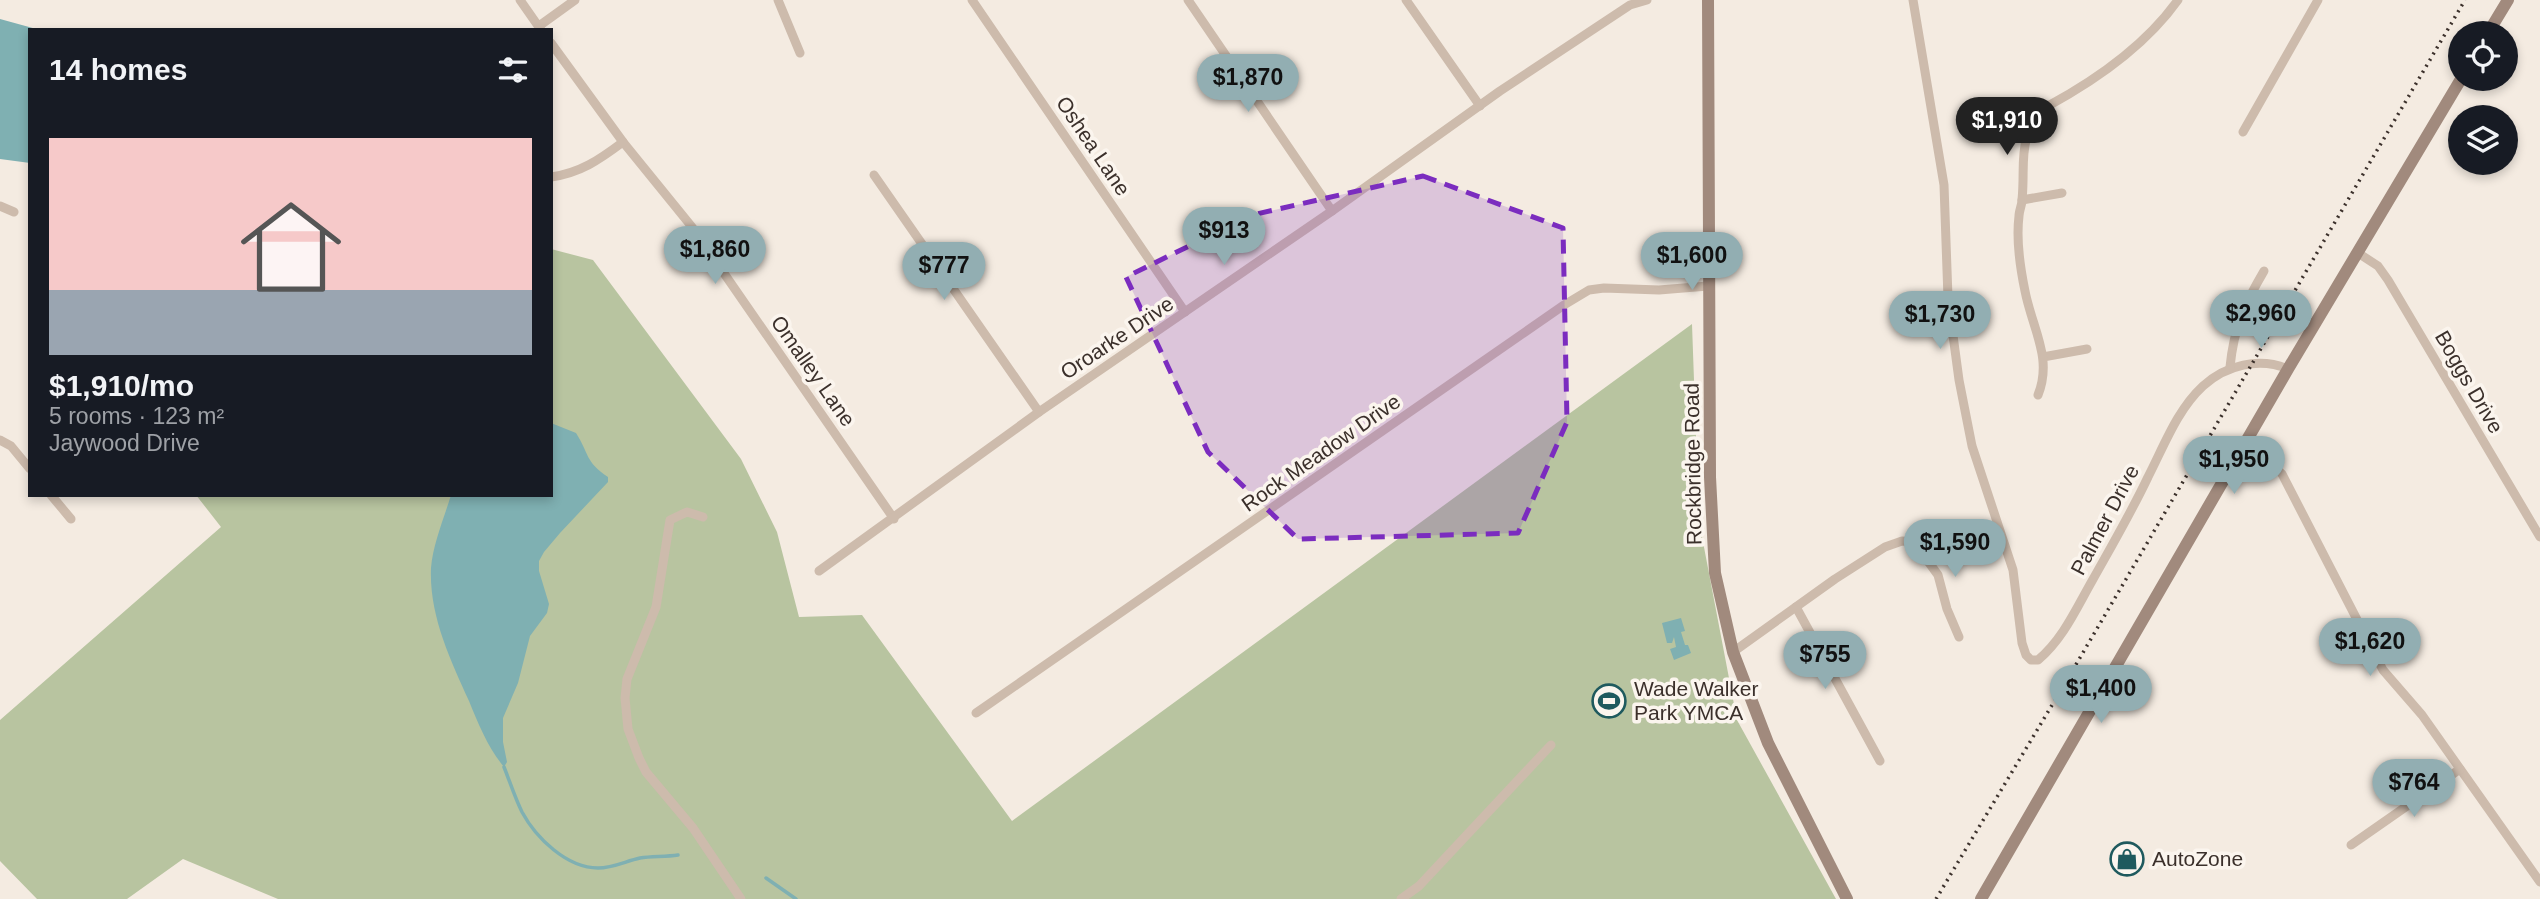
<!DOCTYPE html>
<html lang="en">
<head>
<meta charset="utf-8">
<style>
	body { margin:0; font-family:Helvetica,sans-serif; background:#242831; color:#f1f3f6; height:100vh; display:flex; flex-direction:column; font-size:26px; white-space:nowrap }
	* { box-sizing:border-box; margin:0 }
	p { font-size:23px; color:#9ea1a6 }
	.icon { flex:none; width:38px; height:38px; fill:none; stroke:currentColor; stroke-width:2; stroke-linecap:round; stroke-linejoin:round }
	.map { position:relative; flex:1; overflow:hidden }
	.sheet { position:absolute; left:28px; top:28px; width:525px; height:469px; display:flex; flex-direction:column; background:#171b24; border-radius:0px; box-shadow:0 4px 10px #0003 }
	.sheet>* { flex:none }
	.fabs { position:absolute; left:2448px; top:21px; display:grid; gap:14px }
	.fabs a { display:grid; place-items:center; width:70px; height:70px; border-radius:50%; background:#171b24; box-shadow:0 4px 10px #0003; font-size:35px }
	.price { position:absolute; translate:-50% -60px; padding:0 16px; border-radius:24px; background:#92aeb2; color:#111; font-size:23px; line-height:46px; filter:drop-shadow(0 2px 4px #0008) }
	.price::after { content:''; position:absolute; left:50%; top:42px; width:21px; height:16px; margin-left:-10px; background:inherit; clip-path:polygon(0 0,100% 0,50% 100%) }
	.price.selected { background:#222; color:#fff }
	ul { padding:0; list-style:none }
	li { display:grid; align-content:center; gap:14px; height:371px; padding:0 21px }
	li+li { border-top:2px solid #363941 }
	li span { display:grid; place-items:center; height:217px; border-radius:0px; color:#555 }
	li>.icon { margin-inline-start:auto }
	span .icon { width:126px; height:126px; fill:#fffc; stroke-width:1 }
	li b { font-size:30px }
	h2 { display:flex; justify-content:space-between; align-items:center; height:84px; padding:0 21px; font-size:30px }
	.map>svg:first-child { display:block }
</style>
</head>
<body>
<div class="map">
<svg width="2540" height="899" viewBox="0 0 2540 899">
	<rect width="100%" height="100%" fill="#f4ebe1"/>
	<polygon fill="#b8c4a0" points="551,249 593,260 741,459 777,532 799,617 862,615 1012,821 1692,324 1699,521 1737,720 1836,899 278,899 183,859 127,899 37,899 0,861 0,720 221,527 196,495 551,495"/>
	<g fill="#7fb0b2">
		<polygon points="0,19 40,30 30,30 30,163 0,159"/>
		<path d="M551 423 576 433C589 453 585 462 608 477V482L560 533 544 552 539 561V571L549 604 547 613 530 636 518 683 503 718V742L507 762 504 767C488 748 478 723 469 701 450 659 429 615 431 568 433 544 444 518 451 495H551Z"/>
		<polygon points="1681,618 1685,631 1681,632 1685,645 1688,645 1691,653 1674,660 1670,649 1676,647 1674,637 1672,643 1667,643 1662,623"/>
	</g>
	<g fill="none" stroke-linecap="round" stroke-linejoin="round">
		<g stroke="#7fb0b2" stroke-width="3.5">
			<path d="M504 767C510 782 515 798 522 812 536 838 567 868 598 868 613 868 626 861 640 858 652 856 665 857 678 855"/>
			<polyline points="766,878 796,899"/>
		</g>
		<g stroke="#cdbbac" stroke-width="9">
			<polyline points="520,0 541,30"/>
			<polyline points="778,0 800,53"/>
			<polyline points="972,0 1185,312"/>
			<polyline points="1188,0 1332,211"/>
			<polyline points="1406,0 1480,106"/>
			<path d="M1913 0 1944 185 1948 298 1959 380 1972 446 2013 570 2022 643 2026 655 2031 660H2038C2063 639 2076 609 2092 581 2111 547 2131 513 2148 477 2164 446 2177 410 2203 386 2226 365 2259 357 2288 369"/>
			<polyline points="539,26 575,0"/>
			<polyline points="551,43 623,142 692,227 894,519"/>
			<polyline points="2243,132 2318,0"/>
			<polyline points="874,175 1039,412"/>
			<path d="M551 177C580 173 599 160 623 142"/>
			<polyline points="2022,200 2062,193"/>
			<polyline points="0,206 14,212"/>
			<polyline points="2358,253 2378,266 2388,280 2540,537"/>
			<polyline points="2043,357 2087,349"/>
			<path d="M2230 367C2234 327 2244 305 2264 271"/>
			<path d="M2038 395C2053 358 2032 328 2025 291 2020 267 2016 240 2019 216 2019 211 2022 205 2022 200 2026 161 2015 137 2048 106 2096 80 2146 45 2178 0"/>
			<polyline points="0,440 11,446 30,469"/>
			<polyline points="2246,441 2282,474 2383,670 2422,715 2540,882"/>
			<polyline points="51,495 71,519"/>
			<polyline points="703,517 687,512 670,520 656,607 627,679 625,698 628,729 639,758 646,772 693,828 741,899"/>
			<polyline points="819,571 1039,412 1332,211 1500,91 1630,5 1647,0"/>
			<polyline points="1796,607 1880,761"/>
			<polyline points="1733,652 1835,579 1885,547 1902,541 1914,542 1938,575 1947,609 1959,637"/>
			<polyline points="976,713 1564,305 1589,290 1604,288 1659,290 1708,286"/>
			<polyline points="2351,845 2460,769"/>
			<polyline points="1401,899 1419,886 1551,745"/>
		</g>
		<g stroke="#a18a7d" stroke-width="12">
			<polyline points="1708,0 1710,477 1715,573 1733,652 1768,743 1847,899"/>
			<polyline points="2488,33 2508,0"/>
			<polyline points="1981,899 2288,369 2461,79"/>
		</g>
		<polyline stroke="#3b302b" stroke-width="3.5" stroke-dasharray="2 5" stroke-linecap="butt" points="1936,899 2064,685 2465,0"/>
	</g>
	<path fill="#7b2cbf" fill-opacity="0.2" stroke="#7b2cbf" stroke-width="5" stroke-dasharray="14 9" stroke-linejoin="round" d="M1423 176 1563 228 1567 422 1518 533 1298 539 1208 452 1126 277 1252 215Z"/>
	<defs>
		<symbol id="stadium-ring" viewBox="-11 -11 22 22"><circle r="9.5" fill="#fbf5ee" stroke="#1f5a5e" stroke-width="1.5"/><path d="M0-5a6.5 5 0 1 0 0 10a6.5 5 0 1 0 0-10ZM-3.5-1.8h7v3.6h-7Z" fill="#1f5a5e"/></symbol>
		<symbol id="shop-ring" viewBox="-11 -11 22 22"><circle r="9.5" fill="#fbf5ee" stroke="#1f5a5e" stroke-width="1.5"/><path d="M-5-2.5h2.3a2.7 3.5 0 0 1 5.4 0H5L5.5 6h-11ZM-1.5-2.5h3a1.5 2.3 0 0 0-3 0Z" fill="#1f5a5e"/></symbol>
	</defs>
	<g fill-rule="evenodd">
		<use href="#stadium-ring" x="1590" y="682" width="38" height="38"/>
		<use href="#shop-ring" x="2108" y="840" width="38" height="38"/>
	</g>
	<g text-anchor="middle" stroke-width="7" stroke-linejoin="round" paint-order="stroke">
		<g font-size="21" fill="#3b302b" stroke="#fbf5ee">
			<text transform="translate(1093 146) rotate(56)" y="7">Oshea Lane</text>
			<text transform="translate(1117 338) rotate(-34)" y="7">Oroarke Drive</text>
			<text transform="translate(813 371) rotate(55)" y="7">Omalley Lane</text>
			<text transform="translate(2469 382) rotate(60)" y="7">Boggs Drive</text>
			<text transform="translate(1321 453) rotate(-35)" y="7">Rock Meadow Drive</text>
			<text transform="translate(1693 464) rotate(-91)" y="7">Rockbridge Road</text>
			<text transform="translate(2105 520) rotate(-62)" y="7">Palmer Drive</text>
		</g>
		<g font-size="21" fill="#3b302b" stroke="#fbf5ee" text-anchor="start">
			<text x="1634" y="696">Wade Walker<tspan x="1634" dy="24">Park YMCA</tspan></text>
			<text x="2152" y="866">AutoZone</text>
		</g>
	</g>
</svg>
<div class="fabs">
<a><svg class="icon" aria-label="locate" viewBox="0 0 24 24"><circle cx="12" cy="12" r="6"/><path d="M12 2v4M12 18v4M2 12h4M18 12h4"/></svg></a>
<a><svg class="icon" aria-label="layers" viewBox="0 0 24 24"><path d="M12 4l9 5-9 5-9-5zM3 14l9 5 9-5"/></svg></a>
</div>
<b class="price" style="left:1248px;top:114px">$1,870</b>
<b class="price selected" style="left:2007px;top:157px">$1,910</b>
<b class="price" style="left:1224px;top:267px">$913</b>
<b class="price" style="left:715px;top:286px">$1,860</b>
<b class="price" style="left:1692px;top:292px">$1,600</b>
<b class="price" style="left:944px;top:302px">$777</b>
<b class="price" style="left:2261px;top:350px">$2,960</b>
<b class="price" style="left:1940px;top:351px">$1,730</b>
<b class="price" style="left:2234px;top:496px">$1,950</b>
<b class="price" style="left:1955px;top:579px">$1,590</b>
<b class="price" style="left:2370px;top:678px">$1,620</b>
<b class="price" style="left:1825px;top:691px">$755</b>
<b class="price" style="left:2101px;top:725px">$1,400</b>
<b class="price" style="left:2414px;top:819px">$764</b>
<section class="sheet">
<h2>14 homes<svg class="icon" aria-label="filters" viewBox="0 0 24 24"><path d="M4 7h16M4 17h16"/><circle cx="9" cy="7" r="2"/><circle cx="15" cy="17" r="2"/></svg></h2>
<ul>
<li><span style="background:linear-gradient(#f6c9c9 70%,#9aa5b1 0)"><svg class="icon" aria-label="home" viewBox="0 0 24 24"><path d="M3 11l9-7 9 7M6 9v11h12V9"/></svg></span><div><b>$1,910/mo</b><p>5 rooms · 123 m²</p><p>Jaywood Drive</p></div></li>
</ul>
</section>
</div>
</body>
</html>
